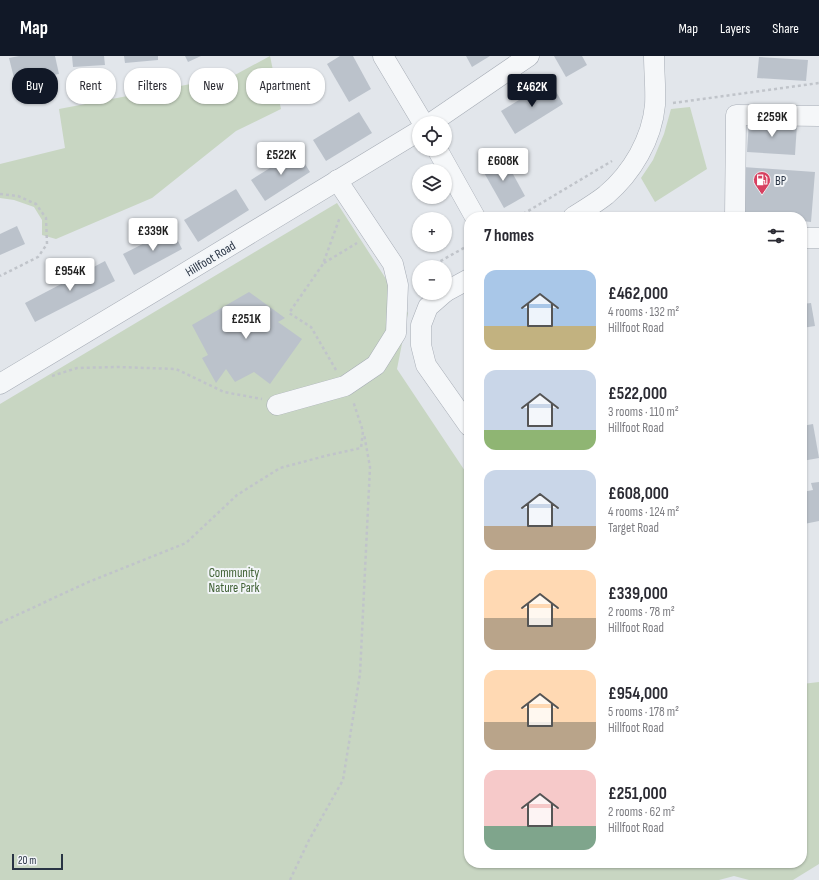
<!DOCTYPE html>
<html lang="en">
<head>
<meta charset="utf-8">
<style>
	body { margin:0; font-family:"Sofia Sans Condensed",sans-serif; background:#f7f7f7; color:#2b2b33; height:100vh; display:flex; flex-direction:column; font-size:15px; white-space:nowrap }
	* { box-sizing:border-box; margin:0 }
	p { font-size:13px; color:#7c7c81 }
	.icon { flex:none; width:22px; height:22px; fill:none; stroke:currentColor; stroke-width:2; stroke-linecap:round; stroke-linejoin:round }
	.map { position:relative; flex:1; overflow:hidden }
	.details { position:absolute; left:464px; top:156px; width:343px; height:656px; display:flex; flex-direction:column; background:#fff; border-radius:16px; box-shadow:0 1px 3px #0004 }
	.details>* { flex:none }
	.banner { position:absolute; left:12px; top:12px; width:380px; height:36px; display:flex; gap:8px }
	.controls { position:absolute; left:412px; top:60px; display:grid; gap:8px }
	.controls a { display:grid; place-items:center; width:40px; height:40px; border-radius:50%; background:#fff; box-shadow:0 1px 3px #0004; font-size:20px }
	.scale { position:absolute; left:12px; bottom:10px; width:51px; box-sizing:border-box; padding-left:4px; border:2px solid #293444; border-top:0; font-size:11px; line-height:14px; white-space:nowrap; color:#293444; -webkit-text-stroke:3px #f2f5f8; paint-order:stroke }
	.price { position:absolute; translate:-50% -34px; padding:0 9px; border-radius:4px; background:#fff; color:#222; font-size:13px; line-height:26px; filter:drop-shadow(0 1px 2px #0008) }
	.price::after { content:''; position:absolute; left:50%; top:24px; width:12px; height:9px; margin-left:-6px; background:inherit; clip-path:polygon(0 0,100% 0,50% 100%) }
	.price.on { background:#111827; color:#fff }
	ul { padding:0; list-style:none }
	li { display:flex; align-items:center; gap:12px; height:100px; padding:0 20px }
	li span { display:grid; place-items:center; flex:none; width:112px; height:80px; border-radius:12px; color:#555 }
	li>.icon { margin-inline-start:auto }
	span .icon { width:48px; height:48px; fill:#fffc; stroke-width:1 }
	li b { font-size:17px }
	h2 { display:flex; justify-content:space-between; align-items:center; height:48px; padding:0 20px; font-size:17px }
	.chip { padding:0 14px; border-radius:16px; background:#fff; box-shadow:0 1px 3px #0004; font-size:14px; line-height:36px }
	.chip.on { background:#111827; color:#fff }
	header { display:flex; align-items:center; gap:24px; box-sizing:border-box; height:56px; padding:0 20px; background:#111827; color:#fff }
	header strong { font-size:19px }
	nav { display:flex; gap:22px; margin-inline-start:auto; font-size:14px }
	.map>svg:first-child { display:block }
</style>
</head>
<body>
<header>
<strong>Map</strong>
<nav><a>Map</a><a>Layers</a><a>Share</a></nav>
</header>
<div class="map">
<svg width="819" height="824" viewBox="0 0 819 824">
	<rect width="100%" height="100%" fill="#e2e6eb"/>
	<g fill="#c8d6c2">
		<polygon points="270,0 281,53 236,75 152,142 56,183 42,179 42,164 34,151 14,144 0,142 0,108 65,92 59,53 233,20"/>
		<polygon points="690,51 707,113 655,146 641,122 653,104 664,78 671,53"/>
		<polygon points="337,147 408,257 397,313 469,421 469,807 802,807 802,628 819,626 819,808 793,824 749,824 734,820 719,824 0,824 0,348"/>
	</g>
	<g fill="#bbc2cb">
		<polygon points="19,0 55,0 59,18 15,26 9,2"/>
		<polygon points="72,0 104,0 105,9 73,11"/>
		<polygon points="124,0 158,0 158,4 125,7"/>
		<polygon points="185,0 201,0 188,6"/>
		<polygon points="340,0 353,0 371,33 349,46 327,8"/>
		<polygon points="466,0 490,0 472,11"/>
		<polygon points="554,0 582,0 587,9 566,21"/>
		<polygon points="759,1 808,4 806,25 757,22"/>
		<polygon points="550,25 563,48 515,78 501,55"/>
		<polygon points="359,56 372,77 326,105 313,84"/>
		<polygon points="749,65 797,68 795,99 747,96"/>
		<polygon points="297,95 310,116 265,145 251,124"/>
		<polygon points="503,100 525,140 504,152 482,113"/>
		<polygon points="743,111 815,116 811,166 802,165 802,161 740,161"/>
		<polygon points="236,133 249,154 198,186 184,164"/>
		<polygon points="17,170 25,188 0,199 0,178"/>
		<polygon points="172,173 182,193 134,219 123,198"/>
		<polygon points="105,205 115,225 35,266 25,247"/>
		<polygon points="249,236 285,262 278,266 302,283 270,328 254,316 235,326 226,313 216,327 202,302 208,299 192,269"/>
		<polygon points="811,247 815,270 802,272 802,248"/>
		<polygon points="813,368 819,402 802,405 802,370"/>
		<polygon points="819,426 819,465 804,468 802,456 802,436 813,434 811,427"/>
	</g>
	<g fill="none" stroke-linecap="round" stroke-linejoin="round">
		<defs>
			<g id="minor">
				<polyline points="383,0 423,67"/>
				<polyline points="431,67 529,0"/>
				<polyline points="437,93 475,161"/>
				<path d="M573 161C584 154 596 147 606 139 632 117 652 83 655 49 656 33 654 16 654 0"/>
				<polyline points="735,161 736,59 819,60"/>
				<polyline points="802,182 819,182"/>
				<polyline points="445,236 469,223"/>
				<polyline points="444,237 428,251 421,269 421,289 426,309 469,370"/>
				<polyline points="0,328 175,223 419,75"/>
				<polyline points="277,349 345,330 376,309 396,277 398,229 393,208 337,124"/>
			</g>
		</defs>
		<use href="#minor" stroke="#a7adb6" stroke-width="21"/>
		<g stroke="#c0c4ca" stroke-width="2.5" stroke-dasharray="3 3" stroke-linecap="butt">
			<polyline points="673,47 819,27"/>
			<polyline points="0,138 18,140 36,148 46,162 47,188 38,201 0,220"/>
			<polyline points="518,161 612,105"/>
			<polyline points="324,207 357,187"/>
			<polyline points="430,211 469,189"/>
			<polyline points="336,314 311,271 289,257 323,208 340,161"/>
			<polyline points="52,320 77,312 118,311 176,313 224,336 262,343"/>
			<polyline points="0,567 86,527 186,487 237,439 280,412 329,399 361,392 363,375 353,345"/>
			<polyline points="290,824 309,784 343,724 360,618 370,411 364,378"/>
		</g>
		<use href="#minor" stroke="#f5f7f9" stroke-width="20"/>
	</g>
	<defs>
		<symbol id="fuel-pin" viewBox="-11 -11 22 30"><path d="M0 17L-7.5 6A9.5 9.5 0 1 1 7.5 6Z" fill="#d74060" stroke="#f2f5f8"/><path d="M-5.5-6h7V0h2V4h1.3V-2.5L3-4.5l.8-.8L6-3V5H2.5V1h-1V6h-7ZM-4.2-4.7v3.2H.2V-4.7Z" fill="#fff"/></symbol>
	</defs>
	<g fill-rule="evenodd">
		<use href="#fuel-pin" x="752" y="114" width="20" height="27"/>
	</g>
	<g text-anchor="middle" stroke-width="4" stroke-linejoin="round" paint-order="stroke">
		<g font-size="13" fill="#293444" stroke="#f2f5f8" text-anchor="start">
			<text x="775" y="129">BP</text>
		</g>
		<g font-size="13" fill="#293444" stroke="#f2f5f8">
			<text transform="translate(210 202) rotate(-31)" y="5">Hillfoot Road</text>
		</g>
		<g font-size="13" fill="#406135" stroke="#f2f5f8">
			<text x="234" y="521">Community<tspan x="234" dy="15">Nature Park</tspan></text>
		</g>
	</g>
</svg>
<div class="controls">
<a><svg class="icon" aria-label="locate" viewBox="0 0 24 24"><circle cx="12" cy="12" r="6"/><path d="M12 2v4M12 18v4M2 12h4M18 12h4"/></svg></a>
<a><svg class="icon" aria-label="layers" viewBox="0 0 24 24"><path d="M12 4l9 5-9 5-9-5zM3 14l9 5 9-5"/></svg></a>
<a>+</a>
<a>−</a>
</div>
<div class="scale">20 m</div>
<b class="price on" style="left:532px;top:52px">£462K</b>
<b class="price" style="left:772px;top:82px">£259K</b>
<b class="price" style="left:281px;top:120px">£522K</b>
<b class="price" style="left:503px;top:126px">£608K</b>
<b class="price" style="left:153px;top:196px">£339K</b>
<b class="price" style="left:70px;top:236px">£954K</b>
<b class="price" style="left:246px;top:284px">£251K</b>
<div class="banner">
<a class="chip on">Buy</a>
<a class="chip">Rent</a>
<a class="chip">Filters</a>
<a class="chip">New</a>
<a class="chip">Apartment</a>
</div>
<section class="details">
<h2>7 homes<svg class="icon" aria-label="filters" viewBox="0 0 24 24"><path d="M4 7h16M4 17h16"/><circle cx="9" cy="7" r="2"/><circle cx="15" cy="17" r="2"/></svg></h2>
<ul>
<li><span style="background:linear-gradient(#a9c7e8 70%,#c2b280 0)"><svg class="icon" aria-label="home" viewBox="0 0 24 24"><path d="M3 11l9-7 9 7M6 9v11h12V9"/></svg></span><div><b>£462,000</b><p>4 rooms · 132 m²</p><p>Hillfoot Road</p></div></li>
<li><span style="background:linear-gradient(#c9d6e8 75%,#8fb573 0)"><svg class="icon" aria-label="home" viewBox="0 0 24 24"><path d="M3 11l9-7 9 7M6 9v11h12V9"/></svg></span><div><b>£522,000</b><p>3 rooms · 110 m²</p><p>Hillfoot Road</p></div></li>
<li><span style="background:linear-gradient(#c9d6e8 70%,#b9a48a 0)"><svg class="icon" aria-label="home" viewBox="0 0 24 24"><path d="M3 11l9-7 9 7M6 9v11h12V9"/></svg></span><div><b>£608,000</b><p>4 rooms · 124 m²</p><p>Target Road</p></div></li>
<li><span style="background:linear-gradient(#ffd9b3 60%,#b9a48a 0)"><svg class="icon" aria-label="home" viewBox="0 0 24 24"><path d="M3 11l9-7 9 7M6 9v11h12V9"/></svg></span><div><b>£339,000</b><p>2 rooms · 78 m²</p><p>Hillfoot Road</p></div></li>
<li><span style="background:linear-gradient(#ffd9b3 65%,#b9a48a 0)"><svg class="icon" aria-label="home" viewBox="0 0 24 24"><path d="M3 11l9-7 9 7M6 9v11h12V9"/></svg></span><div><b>£954,000</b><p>5 rooms · 178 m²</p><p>Hillfoot Road</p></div></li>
<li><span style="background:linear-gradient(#f6c9c9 70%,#7fa58c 0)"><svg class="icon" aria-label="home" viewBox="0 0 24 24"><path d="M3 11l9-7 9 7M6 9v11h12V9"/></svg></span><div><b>£251,000</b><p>2 rooms · 62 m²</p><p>Hillfoot Road</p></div></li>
</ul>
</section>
</div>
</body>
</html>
